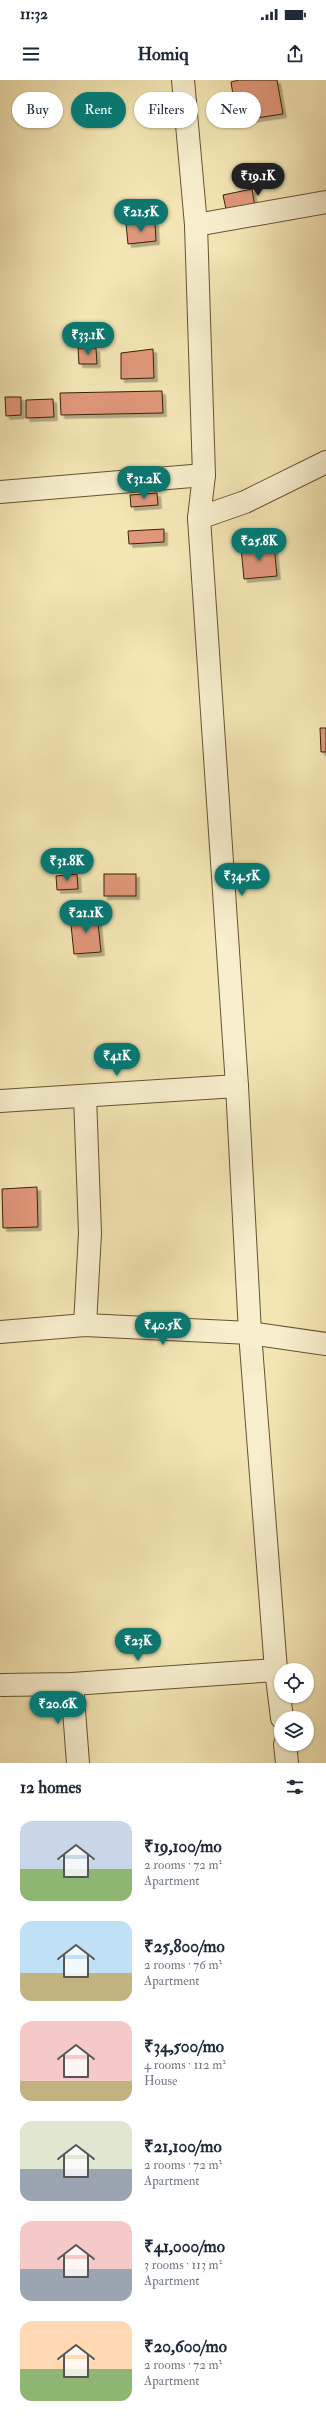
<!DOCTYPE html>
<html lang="en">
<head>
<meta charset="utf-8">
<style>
	body { margin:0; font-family:"IM FELL Double Pica",serif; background:#f6f6f7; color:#1f2937; height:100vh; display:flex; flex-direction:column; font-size:15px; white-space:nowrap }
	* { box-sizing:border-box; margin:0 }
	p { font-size:13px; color:#747a83 }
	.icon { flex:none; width:22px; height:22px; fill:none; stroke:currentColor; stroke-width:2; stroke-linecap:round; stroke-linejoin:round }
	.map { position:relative; height:1683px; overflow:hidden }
	.sheet { display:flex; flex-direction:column; background:#fff; flex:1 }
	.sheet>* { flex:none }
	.hud { position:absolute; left:12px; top:12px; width:302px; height:36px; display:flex; gap:8px }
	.tools { position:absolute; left:274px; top:1583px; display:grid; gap:8px }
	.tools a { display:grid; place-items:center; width:40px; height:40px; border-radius:50%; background:#fff; box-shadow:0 1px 3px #0004; font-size:20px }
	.price { position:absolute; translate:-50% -34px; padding:0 9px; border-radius:14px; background:#0f766e; color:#fff; font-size:13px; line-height:26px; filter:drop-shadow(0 1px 2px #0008) }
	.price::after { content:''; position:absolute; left:50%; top:24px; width:12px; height:9px; margin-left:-6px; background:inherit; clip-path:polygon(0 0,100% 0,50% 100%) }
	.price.active { background:#222; color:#fff }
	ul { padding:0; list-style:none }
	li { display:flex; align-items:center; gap:12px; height:100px; padding:0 20px }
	li span { display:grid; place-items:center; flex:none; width:112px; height:80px; border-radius:12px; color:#555 }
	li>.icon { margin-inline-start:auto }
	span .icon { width:48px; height:48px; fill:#fffc; stroke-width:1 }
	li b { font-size:17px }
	h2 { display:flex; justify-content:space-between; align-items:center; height:48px; padding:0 20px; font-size:17px }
	.pill { padding:0 14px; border-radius:18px; background:#fff; box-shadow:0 1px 3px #0004; font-size:14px; line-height:36px }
	.pill.active { background:#0f766e; color:#fff }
	.status { display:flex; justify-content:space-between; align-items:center; height:28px; padding:0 20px; background:#fff; direction:ltr }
	.status svg { height:11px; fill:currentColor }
	header { display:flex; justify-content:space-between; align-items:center; height:52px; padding:0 20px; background:#fff; font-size:18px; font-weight:700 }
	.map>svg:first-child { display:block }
</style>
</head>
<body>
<div class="status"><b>11:32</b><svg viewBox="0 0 49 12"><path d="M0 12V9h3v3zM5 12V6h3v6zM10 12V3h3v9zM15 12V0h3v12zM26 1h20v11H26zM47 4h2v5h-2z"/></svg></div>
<header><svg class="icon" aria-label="menu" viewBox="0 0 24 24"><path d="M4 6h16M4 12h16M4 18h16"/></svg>Homiq<svg class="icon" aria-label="share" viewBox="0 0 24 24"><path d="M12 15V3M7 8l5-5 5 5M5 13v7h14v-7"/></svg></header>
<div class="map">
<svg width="326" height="1683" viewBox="0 0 326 1683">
	<defs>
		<filter id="shadow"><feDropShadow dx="3.5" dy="3.5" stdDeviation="0" flood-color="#0004"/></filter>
	</defs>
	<rect width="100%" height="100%" fill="#f3e6b4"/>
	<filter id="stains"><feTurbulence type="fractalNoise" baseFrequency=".005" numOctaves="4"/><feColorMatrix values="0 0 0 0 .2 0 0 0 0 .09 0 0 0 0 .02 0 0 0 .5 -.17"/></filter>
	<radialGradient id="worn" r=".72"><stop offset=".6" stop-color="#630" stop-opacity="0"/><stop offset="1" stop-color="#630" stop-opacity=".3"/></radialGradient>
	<g fill="#e0977a" stroke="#382205" filter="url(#shadow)">
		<polygon points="239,0 277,0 283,34 237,41 231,2"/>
		<polygon points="252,109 255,128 227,134 223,115"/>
		<polygon points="155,142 156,161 128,164 126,144"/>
		<polygon points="78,268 96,268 97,284 79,284"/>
		<polygon points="153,269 154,298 121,299 121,273"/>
		<polygon points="162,311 163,333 61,335 60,313"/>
		<polygon points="5,317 21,317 21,335 6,336"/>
		<polygon points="53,319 54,337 26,338 26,320"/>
		<polygon points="157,413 158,425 131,427 130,415"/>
		<polygon points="164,449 164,462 129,464 128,451"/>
		<polygon points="274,465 277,496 244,499 241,468"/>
		<polygon points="320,648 326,648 326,672 321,672"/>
		<polygon points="77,794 78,809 57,810 56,796"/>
		<rect x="104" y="794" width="32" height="22"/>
		<polygon points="97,833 101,872 74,874 70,835"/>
		<polygon points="37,1107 38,1147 3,1148 2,1109"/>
	</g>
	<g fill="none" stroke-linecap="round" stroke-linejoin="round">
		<defs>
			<g id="minor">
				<polyline points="183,0 196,145 204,395 199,438 237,1006 250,1253 276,1590 282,1638"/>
				<polyline points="196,145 326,122"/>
				<polyline points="0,412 204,395"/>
				<polyline points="199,438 245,422 326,382"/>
				<polyline points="0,1021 237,1006"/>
				<polyline points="85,1245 90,1153 85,1016"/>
				<polyline points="0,1252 85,1245 250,1253 326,1264"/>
				<polyline points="72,1604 78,1683"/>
				<polyline points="2,1605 72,1604 276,1590"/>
				<polyline points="285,1664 287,1683"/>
			</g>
		</defs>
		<use href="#minor" stroke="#675331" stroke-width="24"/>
		<use href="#minor" stroke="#f7efce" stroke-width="22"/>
	</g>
	<rect width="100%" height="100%" filter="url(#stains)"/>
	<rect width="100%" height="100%" fill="url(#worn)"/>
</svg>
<div class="tools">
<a><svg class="icon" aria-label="locate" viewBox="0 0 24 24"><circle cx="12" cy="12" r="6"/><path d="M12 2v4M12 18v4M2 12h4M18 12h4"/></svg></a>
<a><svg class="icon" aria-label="layers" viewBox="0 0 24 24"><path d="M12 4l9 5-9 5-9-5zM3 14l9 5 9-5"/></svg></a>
</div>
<b class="price active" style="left:258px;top:117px">₹19.1K</b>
<b class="price" style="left:141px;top:153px">₹21.5K</b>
<b class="price" style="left:88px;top:276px">₹33.1K</b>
<b class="price" style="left:144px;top:420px">₹31.2K</b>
<b class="price" style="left:259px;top:482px">₹25.8K</b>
<b class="price" style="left:67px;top:802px">₹31.8K</b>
<b class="price" style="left:242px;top:817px">₹34.5K</b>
<b class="price" style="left:86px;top:854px">₹21.1K</b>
<b class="price" style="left:117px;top:997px">₹41K</b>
<b class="price" style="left:163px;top:1266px">₹40.5K</b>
<b class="price" style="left:138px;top:1582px">₹23K</b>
<b class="price" style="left:58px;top:1645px">₹20.6K</b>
<div class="hud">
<a class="pill">Buy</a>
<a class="pill active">Rent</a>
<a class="pill">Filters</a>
<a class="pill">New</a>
</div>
</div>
<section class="sheet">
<h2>12 homes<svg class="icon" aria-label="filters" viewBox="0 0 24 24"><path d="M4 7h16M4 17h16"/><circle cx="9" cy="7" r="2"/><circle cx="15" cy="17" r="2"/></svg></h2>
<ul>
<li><span style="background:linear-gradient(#c9d6e8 60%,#8fb573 0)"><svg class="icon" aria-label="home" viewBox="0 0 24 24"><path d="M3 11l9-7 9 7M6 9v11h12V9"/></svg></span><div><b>₹19,100/mo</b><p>2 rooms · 72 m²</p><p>Apartment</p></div></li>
<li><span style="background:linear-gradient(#bfe0f5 65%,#c2b280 0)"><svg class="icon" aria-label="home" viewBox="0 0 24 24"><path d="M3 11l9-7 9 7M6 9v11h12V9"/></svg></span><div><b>₹25,800/mo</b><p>2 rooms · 76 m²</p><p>Apartment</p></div></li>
<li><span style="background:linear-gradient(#f6c9c9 75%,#c2b280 0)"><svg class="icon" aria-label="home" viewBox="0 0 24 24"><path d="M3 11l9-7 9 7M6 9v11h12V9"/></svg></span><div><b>₹34,500/mo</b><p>4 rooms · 112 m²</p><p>House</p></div></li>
<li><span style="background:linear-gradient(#dfe7d0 60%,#9aa5b1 0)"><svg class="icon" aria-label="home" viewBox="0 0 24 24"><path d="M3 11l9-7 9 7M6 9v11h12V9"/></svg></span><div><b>₹21,100/mo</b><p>2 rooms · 72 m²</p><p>Apartment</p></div></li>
<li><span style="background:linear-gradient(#f6c9c9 60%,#9aa5b1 0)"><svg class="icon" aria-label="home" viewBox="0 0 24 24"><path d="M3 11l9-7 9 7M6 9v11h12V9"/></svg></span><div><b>₹41,000/mo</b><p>3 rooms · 113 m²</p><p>Apartment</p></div></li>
<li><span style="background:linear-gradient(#ffd9b3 60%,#8fb573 0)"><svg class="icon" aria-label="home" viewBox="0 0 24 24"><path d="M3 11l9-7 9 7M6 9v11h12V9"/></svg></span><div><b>₹20,600/mo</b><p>2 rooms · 72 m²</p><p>Apartment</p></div></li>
</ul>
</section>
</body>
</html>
